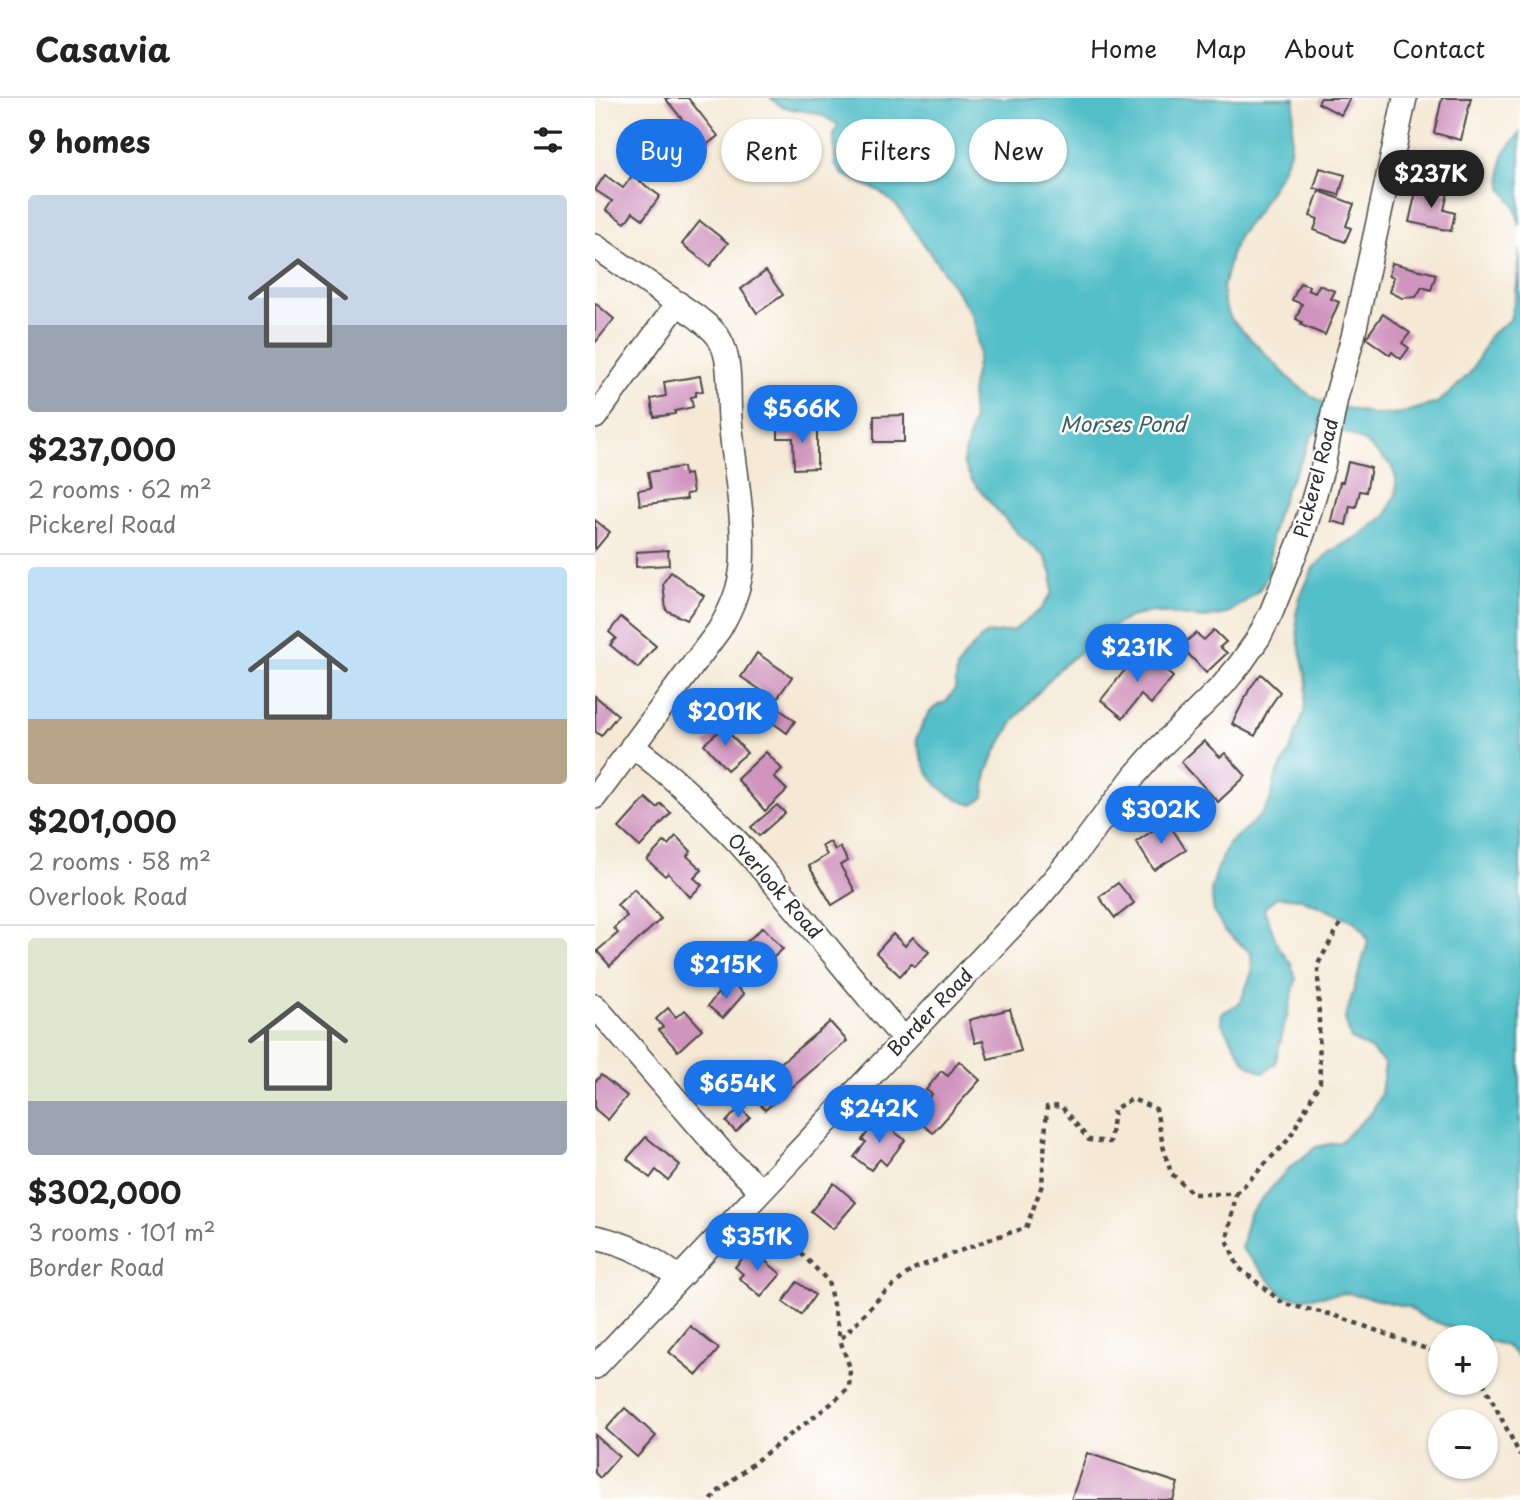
<!DOCTYPE html>
<html lang="en">
<head>
<meta charset="utf-8">
<style>
	body { margin:0; font-family:"Playpen Sans",sans-serif; background:#f2f2f2; color:#222; height:100vh; display:flex; flex-direction:column; font-size:26px; white-space:nowrap }
	* { box-sizing:border-box; margin:0 }
	p { font-size:23px; color:#767676 }
	.icon { flex:none; width:38px; height:38px; fill:none; stroke:currentColor; stroke-width:2; stroke-linecap:round; stroke-linejoin:round }
	.map { position:relative; flex:1; overflow:hidden }
	.side { display:flex; flex-direction:column; background:#fff; width:595px }
	.side>* { flex:none }
	.top-card { position:absolute; left:21px; top:21px; width:665px; height:63px; display:flex; gap:14px }
	.tools { position:absolute; left:833px; top:1227px; display:grid; gap:14px }
	.tools a { display:grid; place-items:center; width:70px; height:70px; border-radius:50%; background:#fff; box-shadow:0 2px 5px #0004; font-size:35px }
	.price { position:absolute; translate:-50% -60px; padding:0 16px; border-radius:24px; background:#1a73e8; color:#fff; font-size:23px; line-height:46px; filter:drop-shadow(0 2px 4px #0008) }
	.price::after { content:''; position:absolute; left:50%; top:42px; width:21px; height:16px; margin-left:-10px; background:inherit; clip-path:polygon(0 0,100% 0,50% 100%) }
	.price.selected { background:#222; color:#fff }
	ul { padding:0; list-style:none }
	li { display:grid; align-content:center; gap:14px; height:371px; padding:0 28px }
	li+li { border-top:2px solid #e0e0e0 }
	li span { display:grid; place-items:center; height:217px; border-radius:7px; color:#555 }
	li>.icon { margin-inline-start:auto }
	span .icon { width:126px; height:126px; fill:#fffc; stroke-width:1 }
	li b { font-size:30px }
	h2 { display:flex; justify-content:space-between; align-items:center; height:84px; padding:0 28px; font-size:30px }
	.chip { padding:0 24px; border-radius:32px; background:#fff; box-shadow:0 2px 5px #0004; font-size:24px; line-height:63px }
	.chip.selected { background:#1a73e8; color:#fff }
	header { display:flex; align-items:center; gap:42px; box-sizing:border-box; height:98px; padding:0 35px; background:#fff; border-bottom:2px solid #e0e0e0 }
	header strong { font-size:33px }
	nav { display:flex; gap:38px; margin-inline-start:auto; font-size:24px }
	main { display:flex; flex:1; min-height:0 }
	.map>svg:first-child { display:block }
</style>
</head>
<body>
<header>
<strong>Casavia</strong>
<nav><a>Home</a><a>Map</a><a>About</a><a>Contact</a></nav>
</header>
<main>
<section class="side">
<h2>9 homes<svg class="icon" aria-label="filters" viewBox="0 0 24 24"><path d="M4 7h16M4 17h16"/><circle cx="9" cy="7" r="2"/><circle cx="15" cy="17" r="2"/></svg></h2>
<ul>
<li><span style="background:linear-gradient(#c9d6e8 60%,#9aa5b1 0)"><svg class="icon" aria-label="home" viewBox="0 0 24 24"><path d="M3 11l9-7 9 7M6 9v11h12V9"/></svg></span><div><b>$237,000</b><p>2 rooms · 62 m²</p><p>Pickerel Road</p></div></li>
<li><span style="background:linear-gradient(#bfe0f5 70%,#b9a48a 0)"><svg class="icon" aria-label="home" viewBox="0 0 24 24"><path d="M3 11l9-7 9 7M6 9v11h12V9"/></svg></span><div><b>$201,000</b><p>2 rooms · 58 m²</p><p>Overlook Road</p></div></li>
<li><span style="background:linear-gradient(#dfe7d0 75%,#9aa5b1 0)"><svg class="icon" aria-label="home" viewBox="0 0 24 24"><path d="M3 11l9-7 9 7M6 9v11h12V9"/></svg></span><div><b>$302,000</b><p>3 rooms · 101 m²</p><p>Border Road</p></div></li>
</ul>
</section>
<div class="map">
<svg width="925" height="1402" viewBox="0 0 925 1402">
	<rect width="100%" height="100%" fill="#fff"/>
	<filter id="ink" filterUnits="userSpaceOnUse"><feTurbulence type="fractalNoise" baseFrequency=".0143" numOctaves="2"/><feDisplacementMap in="SourceGraphic" scale="14" xChannelSelector="R" yChannelSelector="G"/><feConvolveMatrix kernelMatrix="1 2 1 2 8 2 1 2 1" color-interpolation-filters="sRGB"/></filter>
	<filter id="wash" filterUnits="userSpaceOnUse"><feTurbulence type="fractalNoise" baseFrequency=".00686" numOctaves="4" result="noise"/><feDisplacementMap in="SourceGraphic" scale="28" xChannelSelector="R" yChannelSelector="G"/><feGaussianBlur stdDeviation="1.57" result="paint"/><feColorMatrix in="noise" values="0 0 0 0 0 0 0 0 0 0 0 0 0 0 0 0 0 1.4 0 .05"/><feComposite in="paint" operator="in"/></filter>
	<g filter="url(#wash)">
		<rect width="100%" height="100%" fill="#f5e9d5"/>
		<g fill="#51bec8" stroke="#3e747a" stroke-width="2">
			<path d="M176 0H700L695 54 686 74 662 115 644 137 636 157 628 190 629 205 636 221 697 283 716 298 732 306 783 317 807 315 842 305 856 294 875 275 887 254 894 238 915 222 921 197 925 152V1260L911 1248 891 1242V1239H880L828 1219 813 1209 753 1195 708 1200 689 1198 646 1150 654 1116 692 1072 721 1049 745 1044 777 1014 786 996 790 966 775 951 756 941 750 921 773 844 769 834 759 823 706 801 681 799 669 811 683 848 696 866 701 881 680 966 668 975 651 965 626 924 627 915 645 905 657 874 656 855 630 833 619 815 616 792 623 769 633 746 666 717 675 703 681 678 694 655 709 614 712 584 703 541 701 517 705 499 718 470 736 453 764 438 791 417 801 396V380L796 367 772 346 755 336 729 332 721 333 716 339 706 363 692 389 681 419 676 440 675 464 673 478 664 492 647 506 631 516 610 520 557 514 535 519 510 533 465 570 420 621 401 653 392 674 389 699 378 707C362 703 346 693 336 679 328 669 325 653 321 641 328 626 333 608 351 604L360 591 362 570 372 555 390 536 418 533 446 511 457 495V476L450 459 422 435 399 409 376 381 368 364 378 323 376 294 384 255 379 221 361 192 302 108 284 93 247 76 240 67 239 37 243 27C237 23 230 18 223 16 206 10 190 15 176 0Z"/>
			<polygon points="925,35 925,128 919,107 907,90 906,72 908,57"/>
		</g>
		<g id="blocks">
			<g fill="#d094be">
				<polygon points="70,0 93,0 123,38 98,57 76,29 87,21"/>
				<polygon points="726,0 755,0 746,17 723,5"/>
				<polygon points="847,0 876,0 866,42 839,35"/>
				<polygon points="725,70 750,77 744,97 719,90"/>
				<polygon points="10,77 28,90 37,78 65,98 48,121 38,114 30,125 11,112 17,103 0,92"/>
				<polygon points="822,89 853,95 849,112 860,115 856,133 814,124"/>
				<polygon points="724,93 759,106 751,128 756,130 750,144 719,132 723,121 715,118"/>
				<polygon points="105,123 133,145 115,168 87,146"/>
				<polygon points="797,165 841,176 836,192 827,189 821,199 807,200 795,194 799,179 794,178"/>
				<polygon points="171,173 188,197 162,215 146,191"/>
				<polygon points="705,185 714,188 713,192 720,195 724,187 740,193 736,201 744,204 730,237 706,227 707,224 701,221 707,206 697,202"/>
				<polygon points="0,205 19,221 0,245"/>
				<polygon points="788,216 815,235 807,245 814,250 806,261 797,254 795,257 771,240"/>
				<polygon points="105,278 108,293 101,294 101,298 96,299 98,309 80,313 80,316 59,319 56,301 71,298 69,284"/>
				<polygon points="309,317 309,344 279,344 279,318"/>
				<polygon points="183,329 222,329 222,370 199,371 198,340 183,340"/>
				<polygon points="753,364 776,370 771,394 765,393 761,409 755,408 751,427 736,423 745,384 748,384"/>
				<polygon points="88,369 89,377 95,376 98,395 91,396 92,401 45,407 43,392 56,390 53,374"/>
				<polygon points="0,422 15,434 0,452"/>
				<polygon points="73,452 74,467 41,469 41,454"/>
				<polygon points="76,474 109,498 91,522 71,512 68,485"/>
				<polygon points="26,519 61,548 43,570 15,547 21,540 14,534"/>
				<polygon points="619,532 631,544 625,549 632,555 611,575 586,548 601,535 609,542"/>
				<polygon points="546,552 578,579 556,606 546,597 528,620 506,602"/>
				<polygon points="162,555 197,579 181,602 146,579"/>
				<polygon points="666,576 685,594 674,610 660,638 637,626 655,590"/>
				<polygon points="0,598 23,617 6,638 0,633"/>
				<polygon points="183,610 200,623 192,635 174,622"/>
				<polygon points="129,629 152,655 132,672 109,646"/>
				<polygon points="609,643 625,659 630,655 651,678 623,704 586,664"/>
				<polygon points="171,654 187,671 179,679 192,692 170,713 142,681"/>
				<polygon points="51,700 62,710 66,706 76,715 45,749 24,730"/>
				<polygon points="182,707 190,715 164,738 156,729"/>
				<polygon points="572,723 591,752 559,772 541,744"/>
				<polygon points="81,738 96,753 92,758 107,772 99,780 107,787 95,799 73,775 70,778 52,762 69,744 73,747"/>
				<polygon points="235,744 240,752 245,749 253,763 245,767 260,793 237,807 214,768 232,757 227,748"/>
				<polygon points="523,785 539,805 520,820 504,799"/>
				<polygon points="39,791 66,821 15,868 2,853 23,835 19,830 32,818 22,807"/>
				<polygon points="168,829 188,851 155,880 136,858"/>
				<polygon points="298,836 310,848 318,839 334,854 320,869 316,866 305,878 281,855"/>
				<polygon points="137,885 149,896 128,920 113,908 123,895 126,898"/>
				<polygon points="73,910 81,919 90,912 107,931 83,953 64,932 68,929 61,921"/>
				<polygon points="415,911 426,953 393,961 388,943 380,945 374,922"/>
				<polygon points="235,924 252,943 170,1012 148,986 166,971 171,977"/>
				<polygon points="364,963 385,982 338,1035 319,1020 337,996 331,992 346,973 353,978"/>
				<polygon points="6,977 32,998 13,1022 0,1011 0,984"/>
				<polygon points="144,1010 155,1019 141,1034 131,1024"/>
				<polygon points="283,1021 310,1042 291,1067 285,1061 276,1072 259,1059 271,1044 267,1042"/>
				<polygon points="51,1039 85,1067 73,1082 61,1072 55,1080 32,1061"/>
				<polygon points="239,1085 261,1104 238,1131 216,1113"/>
				<polygon points="156,1151 186,1176 166,1199 144,1180 148,1176 140,1169"/>
				<polygon points="202,1184 220,1197 206,1217 188,1204"/>
				<polygon points="95,1228 124,1251 102,1277 74,1254"/>
				<polygon points="30,1310 61,1338 42,1359 11,1331"/>
				<polygon points="0,1337 24,1358 5,1380 0,1375"/>
				<polygon points="492,1355 583,1385 578,1402 476,1402"/>
			</g>
		</g>
	</g>
	<g filter="url(#ink)">
		<use href="#blocks" fill-opacity="0" stroke="#494844" stroke-width="2"/>
		<g fill="none" stroke-linecap="round" stroke-linejoin="round">
			<defs>
				<g id="minor">
					<path d="M0 148 102 219C110 226 120 232 125 242 137 262 133 298 135 321 139 369 150 419 147 467 145 491 136 512 124 532L0 699"/>
					<polyline points="0,319 83,205"/>
					<path d="M37 648C146 728 221 841 309 941"/>
					<polyline points="0,908 132,1060 166,1092"/>
					<path d="M0 1139C34 1146 57 1159 84 1180"/>
					<polyline points="0,1269 439,805 482,754 540,677 562,652 628,587 646,565 664,539 676,515 708,436 728,368 741,300 758,239 810,0"/>
				</g>
			</defs>
			<use href="#minor" stroke="#494844" stroke-width="26"/>
			<g stroke="#494844" stroke-width="4.5" stroke-dasharray="5 5" stroke-linecap="butt">
				<polyline points="641,1096 694,1041 725,984 723,866 745,826"/>
				<polyline points="171,1119 233,1183 245,1241"/>
				<polyline points="888,1284 925,1357"/>
				<polyline points="117,1402 120,1396 166,1359 237,1305 254,1290 255,1270 245,1242 287,1197 318,1171 401,1139 431,1130 447,1087 452,1009 466,1008 494,1042 515,1044 519,1011 537,1001 561,1011 568,1048 576,1075 598,1096 641,1096 632,1142 643,1169 689,1206 739,1217 845,1256"/>
			</g>
			<use href="#minor" stroke="#fff" stroke-width="23"/>
		</g>
	</g>
	<g text-anchor="middle" stroke-width="5" stroke-linejoin="round" paint-order="stroke">
		<g font-size="19" fill="#2b2b2b" stroke="#fff">
			<text transform="translate(721 380) rotate(-75)" y="7">Pickerel Road</text>
			<text transform="translate(180 788) rotate(49)" y="7">Overlook Road</text>
			<text transform="translate(335 914) rotate(-46)" y="7">Border Road</text>
		</g>
		<g font-size="21" font-style="italic" fill="#385e62" stroke="#fff">
			<text x="528" y="334">Morses Pond</text>
		</g>
	</g>
</svg>
<div class="tools">
<a>+</a>
<a>−</a>
</div>
<b class="price selected" style="left:836px;top:112px">$237K</b>
<b class="price" style="left:207px;top:347px">$566K</b>
<b class="price" style="left:542px;top:586px">$231K</b>
<b class="price" style="left:130px;top:650px">$201K</b>
<b class="price" style="left:566px;top:748px">$302K</b>
<b class="price" style="left:131px;top:903px">$215K</b>
<b class="price" style="left:143px;top:1022px">$654K</b>
<b class="price" style="left:284px;top:1047px">$242K</b>
<b class="price" style="left:162px;top:1175px">$351K</b>
<div class="top-card">
<a class="chip selected">Buy</a>
<a class="chip">Rent</a>
<a class="chip">Filters</a>
<a class="chip">New</a>
</div>
</div>
</main>
</body>
</html>
